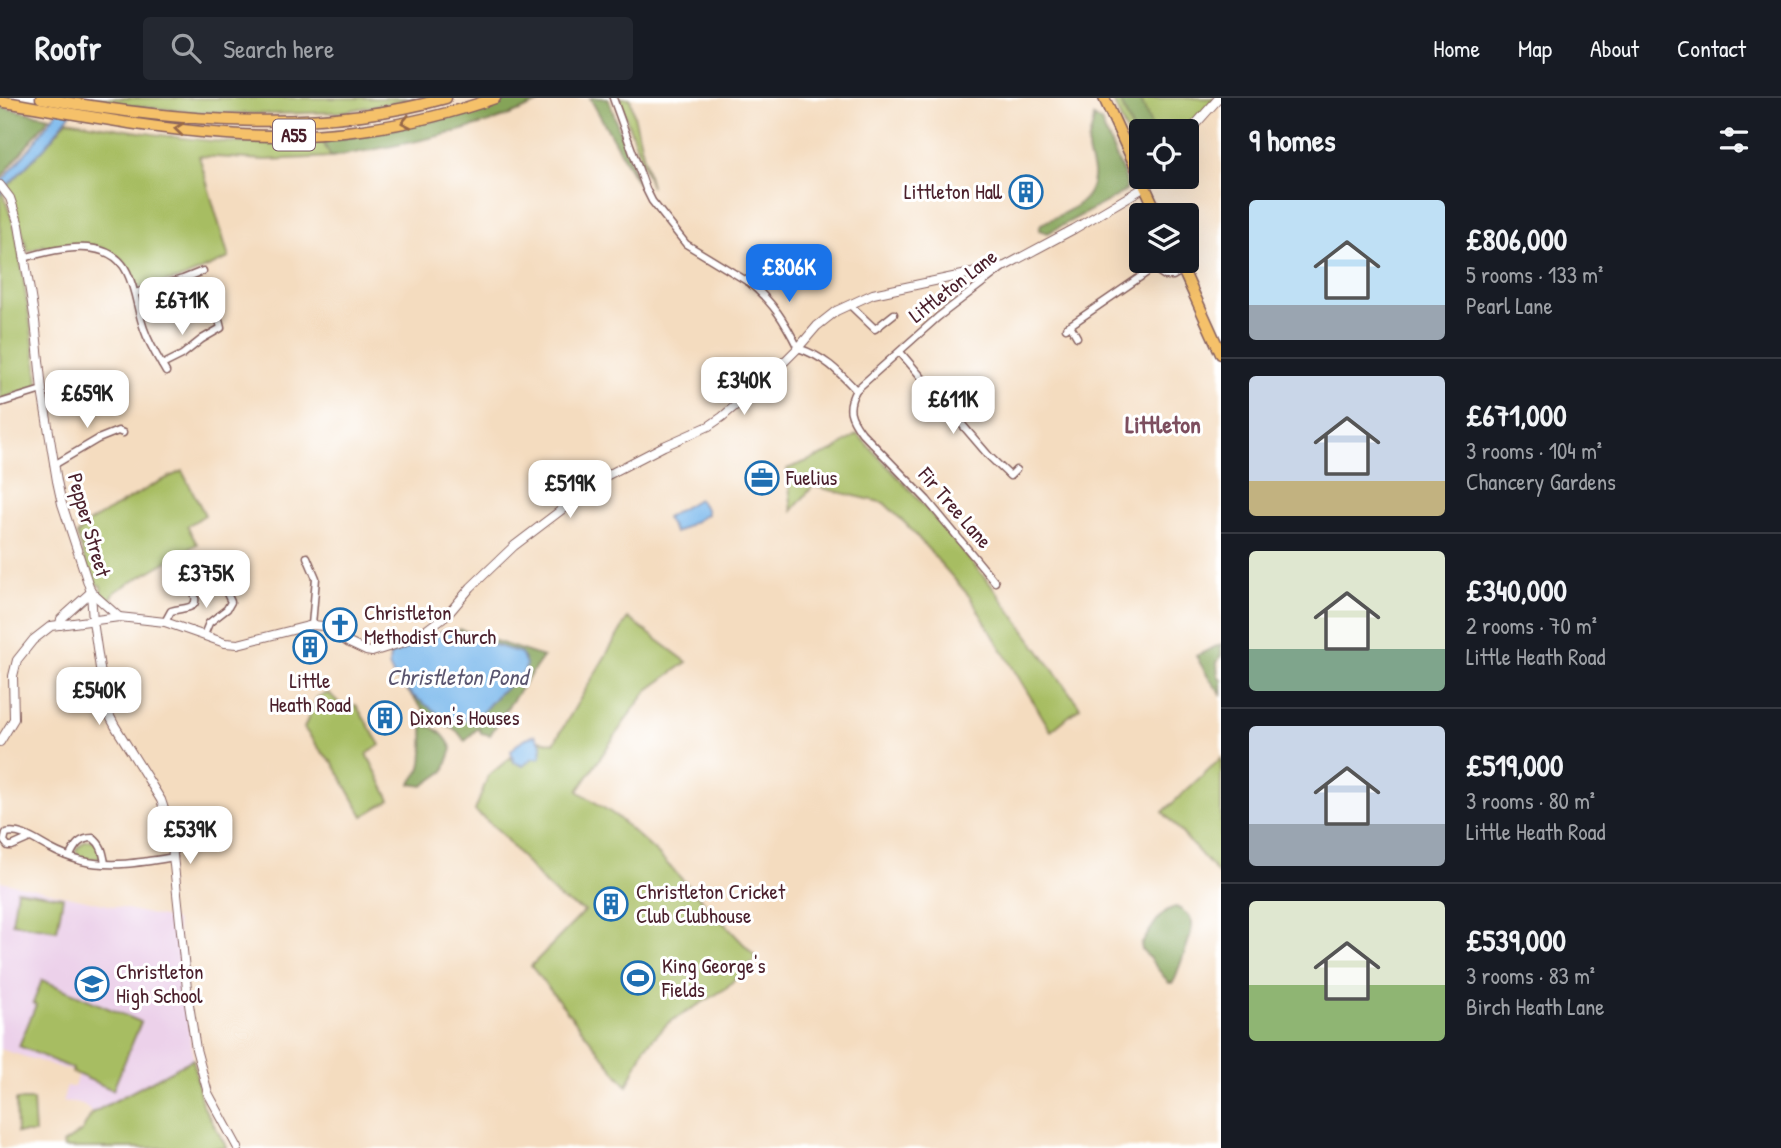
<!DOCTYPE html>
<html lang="en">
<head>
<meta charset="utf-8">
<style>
	body { margin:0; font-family:"Patrick Hand",sans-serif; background:#242831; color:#f1f3f6; height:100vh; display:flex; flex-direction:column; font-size:26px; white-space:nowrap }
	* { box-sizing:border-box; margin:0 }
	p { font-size:23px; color:#9ea1a6 }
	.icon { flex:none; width:38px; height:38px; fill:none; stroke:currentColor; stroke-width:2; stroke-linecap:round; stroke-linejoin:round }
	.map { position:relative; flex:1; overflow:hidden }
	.sheet { display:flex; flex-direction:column; background:#171b24; width:560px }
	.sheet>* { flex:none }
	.buttons { position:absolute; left:1129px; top:21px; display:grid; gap:14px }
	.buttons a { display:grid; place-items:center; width:70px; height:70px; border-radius:7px; background:#171b24; box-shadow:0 7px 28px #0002; font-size:35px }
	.price { position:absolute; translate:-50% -60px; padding:0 16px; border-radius:14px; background:#fff; color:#222; font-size:23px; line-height:46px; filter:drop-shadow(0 2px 4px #0008) }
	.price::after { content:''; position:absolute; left:50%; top:42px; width:21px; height:16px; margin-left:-10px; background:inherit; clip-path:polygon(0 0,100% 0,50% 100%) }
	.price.current { background:#1a73e8; color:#fff }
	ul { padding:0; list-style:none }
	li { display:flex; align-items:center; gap:21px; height:175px; padding:0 28px }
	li+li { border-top:2px solid #363941 }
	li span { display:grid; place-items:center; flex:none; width:196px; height:140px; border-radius:7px; color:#555 }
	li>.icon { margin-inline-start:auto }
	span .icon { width:84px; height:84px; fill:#fffc; stroke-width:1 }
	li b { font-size:30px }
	h2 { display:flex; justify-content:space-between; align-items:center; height:84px; padding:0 28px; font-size:30px }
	header { display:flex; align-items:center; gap:42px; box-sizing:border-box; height:98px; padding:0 35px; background:#171b24; border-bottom:2px solid #363941 }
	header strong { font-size:33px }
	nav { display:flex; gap:38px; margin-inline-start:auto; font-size:24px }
	.search { width:490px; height:63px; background:#242831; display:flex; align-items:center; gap:18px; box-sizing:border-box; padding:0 24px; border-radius:7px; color:#9ea1a6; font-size:26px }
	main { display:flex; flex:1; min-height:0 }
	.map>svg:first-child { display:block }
</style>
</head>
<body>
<header>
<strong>Roofr</strong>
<div class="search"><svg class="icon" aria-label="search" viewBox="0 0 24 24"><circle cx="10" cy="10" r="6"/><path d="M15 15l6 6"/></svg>Search here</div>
<nav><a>Home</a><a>Map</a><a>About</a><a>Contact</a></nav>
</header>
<main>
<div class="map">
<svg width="1221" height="1050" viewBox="0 0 1221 1050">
	<rect width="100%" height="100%" fill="#fff"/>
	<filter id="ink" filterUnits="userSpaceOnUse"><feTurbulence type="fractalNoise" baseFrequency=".0143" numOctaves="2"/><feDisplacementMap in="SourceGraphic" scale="14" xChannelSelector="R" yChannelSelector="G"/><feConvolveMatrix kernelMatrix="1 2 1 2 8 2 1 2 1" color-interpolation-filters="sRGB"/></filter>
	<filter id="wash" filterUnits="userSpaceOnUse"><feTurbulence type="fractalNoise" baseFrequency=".00686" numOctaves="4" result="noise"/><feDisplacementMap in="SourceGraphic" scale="28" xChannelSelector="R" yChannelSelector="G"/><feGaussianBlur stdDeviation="1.57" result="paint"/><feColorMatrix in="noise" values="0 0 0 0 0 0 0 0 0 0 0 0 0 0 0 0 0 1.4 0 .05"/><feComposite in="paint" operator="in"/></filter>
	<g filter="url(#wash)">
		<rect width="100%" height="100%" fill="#f4dcbf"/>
		<polygon fill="#ecd1ea" points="0,783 176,822 193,961 92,1015 83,1006 62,1004 67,989 74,989 78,975 0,951"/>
		<g fill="#a7bd62" stroke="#786e46" stroke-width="2">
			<polygon points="82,0 416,0 341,14 271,16 196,14 131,8"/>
			<polygon points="619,0 630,0 651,89"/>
			<polygon points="1112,0 1215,0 1186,33 1141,33 1141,63 1136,59"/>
			<path d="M67 22C119 31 172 40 224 44 257 46 290 45 323 44L331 59 265 62 199 58 229 160 183 180 140 190 136 188C125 145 83 141 45 150L44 147 28 154 10 91 6 90 45 49Z"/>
			<polygon points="2,93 16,133 37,269 38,287 35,289 0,301 0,97"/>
			<polygon points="857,336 911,393 993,489 1080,609 1051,633 970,499 907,427 884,405 813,388 792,413 787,371 833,353"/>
			<polygon points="182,373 205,417 187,428 197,446 116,493 111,500 115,509 101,495 101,488 92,484 77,437 83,431 81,429 155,386"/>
			<polygon points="628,520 687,564 648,592 629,617 578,693 616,718 657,755 757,860 725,891 668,925 645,949 627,988 531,868 585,813 562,802 545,786 498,732 475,713 488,678 511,659 514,664 542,647 539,642 554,645"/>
			<polygon points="329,595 344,610 356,607 380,647 367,656 390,702 363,718 333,665 321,653 304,630 317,599"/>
			<polygon points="1221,660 1221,779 1163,714"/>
			<path d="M92 742 97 744 101 756 99 760C91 762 76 762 76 751L85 743Z"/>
			<polygon points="17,792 63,799 57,832 12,825"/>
			<polygon points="42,882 141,924 113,992 72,974 73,971 19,948 36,907 33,905"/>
			<polygon points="193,961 202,1006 227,1050 64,1050 63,1046 82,1033 92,1015"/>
			<polygon points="16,1002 33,1002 35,1035 17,1035"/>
		</g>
		<g fill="#85a458" stroke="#686242" stroke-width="2">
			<path d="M512 0H549C536 6 523 12 510 17 452 38 391 49 331 59L323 44C386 32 451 23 512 0Z"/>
			<polygon points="590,0 608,0 638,86"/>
			<polygon points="1119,0 1140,0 1153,33 1141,33 1141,53"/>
			<polygon points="0,9 50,19 0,81"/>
			<path d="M1094 19 1101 24 1126 82V92L1114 100 1048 135 1039 132 1041 126C1065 114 1095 106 1093 74 1092 66 1087 55 1088 47 1089 38 1093 29 1094 19Z"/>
			<path d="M459 531 543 559 503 616 490 637 481 635 479 630C472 633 471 639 465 643L457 633 425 614 407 592 439 616 454 624 465 623 480 617 499 595 519 580 525 572 524 560 498 548 458 537Z"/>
			<polygon points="1221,546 1221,557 1217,565 1218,577 1221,582 1221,596 1208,579 1196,558"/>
			<path d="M423 626C437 629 446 638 452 651L444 673 423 688 411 686C413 680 417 677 420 672 425 661 423 638 423 626Z"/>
			<path d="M1176 809C1183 812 1190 818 1192 825 1194 835 1178 870 1175 881L1172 885H1169L1142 851 1141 847C1150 834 1159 812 1176 809Z"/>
		</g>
		<g fill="#79b8ec" stroke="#626c8c" stroke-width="2">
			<polygon points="67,0 82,0 45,49 2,93 0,97 0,85 30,50"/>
			<polygon points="698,401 706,411 707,416 675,435 666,420"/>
			<polygon points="443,533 498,548 521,555 526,566 525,572 519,580 499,595 480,617 474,621 454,624 439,616 412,597 393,577 389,568 390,557 422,545"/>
			<path d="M535 637 542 647 541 658 538 660H533L523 668 514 664 511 653C518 644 524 640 535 637Z"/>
		</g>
	</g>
	<g filter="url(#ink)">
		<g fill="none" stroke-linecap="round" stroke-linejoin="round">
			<defs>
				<g id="minor">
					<path d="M613 0 646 91 652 103 686 146 750 185C774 206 784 222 798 250 825 259 838 273 856 292L938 219 1002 170"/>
					<path d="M24 160C54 151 109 137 127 174 136 192 137 212 144 231 149 246 158 260 166 274"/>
					<polyline points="135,195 183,181 203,173"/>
					<polyline points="850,207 875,231 894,216"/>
					<polyline points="1070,227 1077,239"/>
					<polyline points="1066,230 1149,173 1156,172 1165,178 1173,178 1183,172"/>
					<polyline points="900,254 989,358 1010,378 1016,372"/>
					<polyline points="162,267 182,257 202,241 221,230 218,218"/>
					<path d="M856 292C846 310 850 319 862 335L927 402 995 484"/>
					<polyline points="0,305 42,292"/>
					<polyline points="54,367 98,341 118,333 123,335"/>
					<polyline points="307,459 316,480 312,527"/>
					<polyline points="210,483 219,478"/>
					<path d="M165 524 171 513C191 508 203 512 190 485"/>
					<polyline points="204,537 209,525 227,511 231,504 215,470"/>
					<path d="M30 740 12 748H8L4 743 6 735C21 731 37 744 51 751 60 756 71 760 82 763 112 770 144 764 174 759"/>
					<path d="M70 758C75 747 80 740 93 740 102 747 103 754 105 765"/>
				</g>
				<g id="tertiary">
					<polyline points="1186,37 1219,0"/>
					<polyline points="0,87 10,100 19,127 35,223 42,292 57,383 62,406 91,494 119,519"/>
					<polyline points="91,495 93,523 106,611 115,628 161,702 170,729 188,900 196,951 208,995 238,1050"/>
					<polyline points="60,527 61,521 91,494"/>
					<polyline points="0,644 14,621 13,578 17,562 33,542 51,528 119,519 138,521 165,524 225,545 238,546 312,527 324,528 349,545 366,553 372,554 401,545 425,533 449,515 471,489 514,448 606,378 664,348 709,328 722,319 768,280 798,250 817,228 836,213 873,196 1005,168 1074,131 1145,89"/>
				</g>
				<g id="trunk">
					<path d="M41 0C172 23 316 37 446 0"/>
					<polyline points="1104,0 1158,117"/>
					<path d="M0 3C75 16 151 31 227 36 316 43 411 30 495 0"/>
					<polyline points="1179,163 1221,256"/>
				</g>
			</defs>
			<use href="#minor" stroke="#86615f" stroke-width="9"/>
			<use href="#tertiary" stroke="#86615f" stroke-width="10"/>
			<use href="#trunk" stroke="#86615f" stroke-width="13"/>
			<use href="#minor" stroke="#fff" stroke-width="6"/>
			<use href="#tertiary" stroke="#fff" stroke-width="8"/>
			<use href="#trunk" stroke="#f5c16b" stroke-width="10"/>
		</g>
		<defs><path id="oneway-chevron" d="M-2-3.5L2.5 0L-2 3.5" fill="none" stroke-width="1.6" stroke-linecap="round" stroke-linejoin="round" transform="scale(1.75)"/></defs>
		<g stroke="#976848">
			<use href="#oneway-chevron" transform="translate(406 24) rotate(169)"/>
			<use href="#oneway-chevron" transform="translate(179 31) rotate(-174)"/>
		</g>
	</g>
	<defs>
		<symbol id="building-ring" viewBox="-11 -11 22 22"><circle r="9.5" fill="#fff" stroke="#1f6fb2" stroke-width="1.5"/><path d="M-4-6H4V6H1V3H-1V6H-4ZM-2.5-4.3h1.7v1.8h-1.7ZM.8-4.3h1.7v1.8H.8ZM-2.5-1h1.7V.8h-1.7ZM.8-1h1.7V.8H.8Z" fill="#1f6fb2"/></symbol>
		<symbol id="office-ring" viewBox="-11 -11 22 22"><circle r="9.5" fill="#fff" stroke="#1f6fb2" stroke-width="1.5"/><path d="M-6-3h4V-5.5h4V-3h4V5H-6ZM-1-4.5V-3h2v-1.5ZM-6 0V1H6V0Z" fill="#1f6fb2"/></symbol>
		<symbol id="church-ring" viewBox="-11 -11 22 22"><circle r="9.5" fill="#fff" stroke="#1f6fb2" stroke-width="1.5"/><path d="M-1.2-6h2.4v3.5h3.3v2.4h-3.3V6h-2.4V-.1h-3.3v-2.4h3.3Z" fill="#1f6fb2"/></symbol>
		<symbol id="stadium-ring" viewBox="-11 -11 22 22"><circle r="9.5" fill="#fff" stroke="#1f6fb2" stroke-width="1.5"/><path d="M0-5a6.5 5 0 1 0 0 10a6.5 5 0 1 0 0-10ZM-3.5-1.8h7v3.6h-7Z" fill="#1f6fb2"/></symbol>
		<symbol id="school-ring" viewBox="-11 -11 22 22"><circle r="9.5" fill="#fff" stroke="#1f6fb2" stroke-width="1.5"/><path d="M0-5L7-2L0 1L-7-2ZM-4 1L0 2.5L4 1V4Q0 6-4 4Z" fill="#1f6fb2"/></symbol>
	</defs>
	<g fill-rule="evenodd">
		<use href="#building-ring" x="1007" y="75" width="38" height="38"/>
		<use href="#office-ring" x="743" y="361" width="38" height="38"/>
		<use href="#church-ring" x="321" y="508" width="38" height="38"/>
		<use href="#building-ring" x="291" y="530" width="38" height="38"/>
		<use href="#building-ring" x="366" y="601" width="38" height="38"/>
		<use href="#building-ring" x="592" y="787" width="38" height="38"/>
		<use href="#stadium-ring" x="619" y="861" width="38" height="38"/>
		<use href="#school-ring" x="73" y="867" width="38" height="38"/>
	</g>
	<g text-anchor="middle" stroke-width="6" stroke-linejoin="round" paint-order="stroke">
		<rect fill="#fff" stroke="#80626b" stroke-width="2" x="273" y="21.5" width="42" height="31" rx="5"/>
		<g font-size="19" font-weight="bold" fill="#4a1f2b">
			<text x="294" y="44">A55</text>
		</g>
		<g font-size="21" fill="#4a1f2b" stroke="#fff" text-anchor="start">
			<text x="1002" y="101" text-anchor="end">Littleton Hall</text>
			<text x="786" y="387">Fuelius</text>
			<text x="364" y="522">Christleton<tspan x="364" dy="24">Methodist Church</tspan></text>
			<text x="310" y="590" text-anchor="middle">Little<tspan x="310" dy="24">Heath Road</tspan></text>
			<text x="410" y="627">Dixon's Houses</text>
			<text x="636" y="801">Christleton Cricket<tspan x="636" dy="24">Club Clubhouse</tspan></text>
			<text x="662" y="875">King George's<tspan x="662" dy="24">Fields</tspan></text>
			<text x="116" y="881">Christleton<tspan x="116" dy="24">High School</tspan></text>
		</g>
		<g font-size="21" fill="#4a1f2b" stroke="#fff">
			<text transform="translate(953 188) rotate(-38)" y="7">Littleton Lane</text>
			<text transform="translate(955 410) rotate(49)" y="7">Fir Tree Lane</text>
			<text transform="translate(89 427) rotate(74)" y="7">Pepper Street</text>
		</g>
		<g font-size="23" font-style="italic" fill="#5a556f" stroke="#fff">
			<text x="457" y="587">Christleton Pond</text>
		</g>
		<g font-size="24" font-weight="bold" fill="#7d4e5f" stroke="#fff">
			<text x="1163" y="335">Littleton</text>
		</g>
	</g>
</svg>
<div class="buttons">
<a><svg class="icon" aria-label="locate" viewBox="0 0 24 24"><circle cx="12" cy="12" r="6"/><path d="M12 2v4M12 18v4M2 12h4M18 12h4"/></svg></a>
<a><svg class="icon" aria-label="layers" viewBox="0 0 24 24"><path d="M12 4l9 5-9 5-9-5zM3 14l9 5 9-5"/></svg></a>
</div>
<b class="price current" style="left:789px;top:206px">£806K</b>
<b class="price" style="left:182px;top:239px">£671K</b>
<b class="price" style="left:744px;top:319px">£340K</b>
<b class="price" style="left:87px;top:332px">£659K</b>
<b class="price" style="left:953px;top:338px">£611K</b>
<b class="price" style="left:570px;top:422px">£519K</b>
<b class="price" style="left:206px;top:512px">£375K</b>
<b class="price" style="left:99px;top:629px">£540K</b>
<b class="price" style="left:190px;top:768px">£539K</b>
</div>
<section class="sheet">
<h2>9 homes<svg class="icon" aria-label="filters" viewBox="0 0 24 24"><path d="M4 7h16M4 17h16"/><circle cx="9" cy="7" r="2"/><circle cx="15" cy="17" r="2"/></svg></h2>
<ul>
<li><span style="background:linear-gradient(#bfe0f5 75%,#9aa5b1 0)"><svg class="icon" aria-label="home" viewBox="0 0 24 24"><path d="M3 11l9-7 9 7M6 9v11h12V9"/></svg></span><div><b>£806,000</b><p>5 rooms · 133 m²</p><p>Pearl Lane</p></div></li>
<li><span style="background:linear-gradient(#c9d6e8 75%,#c2b280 0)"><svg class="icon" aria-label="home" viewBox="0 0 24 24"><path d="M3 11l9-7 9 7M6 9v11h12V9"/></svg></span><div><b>£671,000</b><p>3 rooms · 104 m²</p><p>Chancery Gardens</p></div></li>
<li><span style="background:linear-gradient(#dfe7d0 70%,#7fa58c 0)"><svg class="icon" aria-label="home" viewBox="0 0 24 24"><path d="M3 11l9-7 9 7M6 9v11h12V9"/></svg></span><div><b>£340,000</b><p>2 rooms · 70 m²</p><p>Little Heath Road</p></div></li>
<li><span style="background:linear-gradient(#c9d6e8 70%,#9aa5b1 0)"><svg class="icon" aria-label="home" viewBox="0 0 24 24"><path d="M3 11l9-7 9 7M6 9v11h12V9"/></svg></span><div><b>£519,000</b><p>3 rooms · 80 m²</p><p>Little Heath Road</p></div></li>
<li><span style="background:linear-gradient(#dfe7d0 60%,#8fb573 0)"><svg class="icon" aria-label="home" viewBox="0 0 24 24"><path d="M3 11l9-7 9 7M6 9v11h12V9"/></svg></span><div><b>£539,000</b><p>3 rooms · 83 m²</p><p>Birch Heath Lane</p></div></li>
</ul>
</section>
</main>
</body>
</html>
